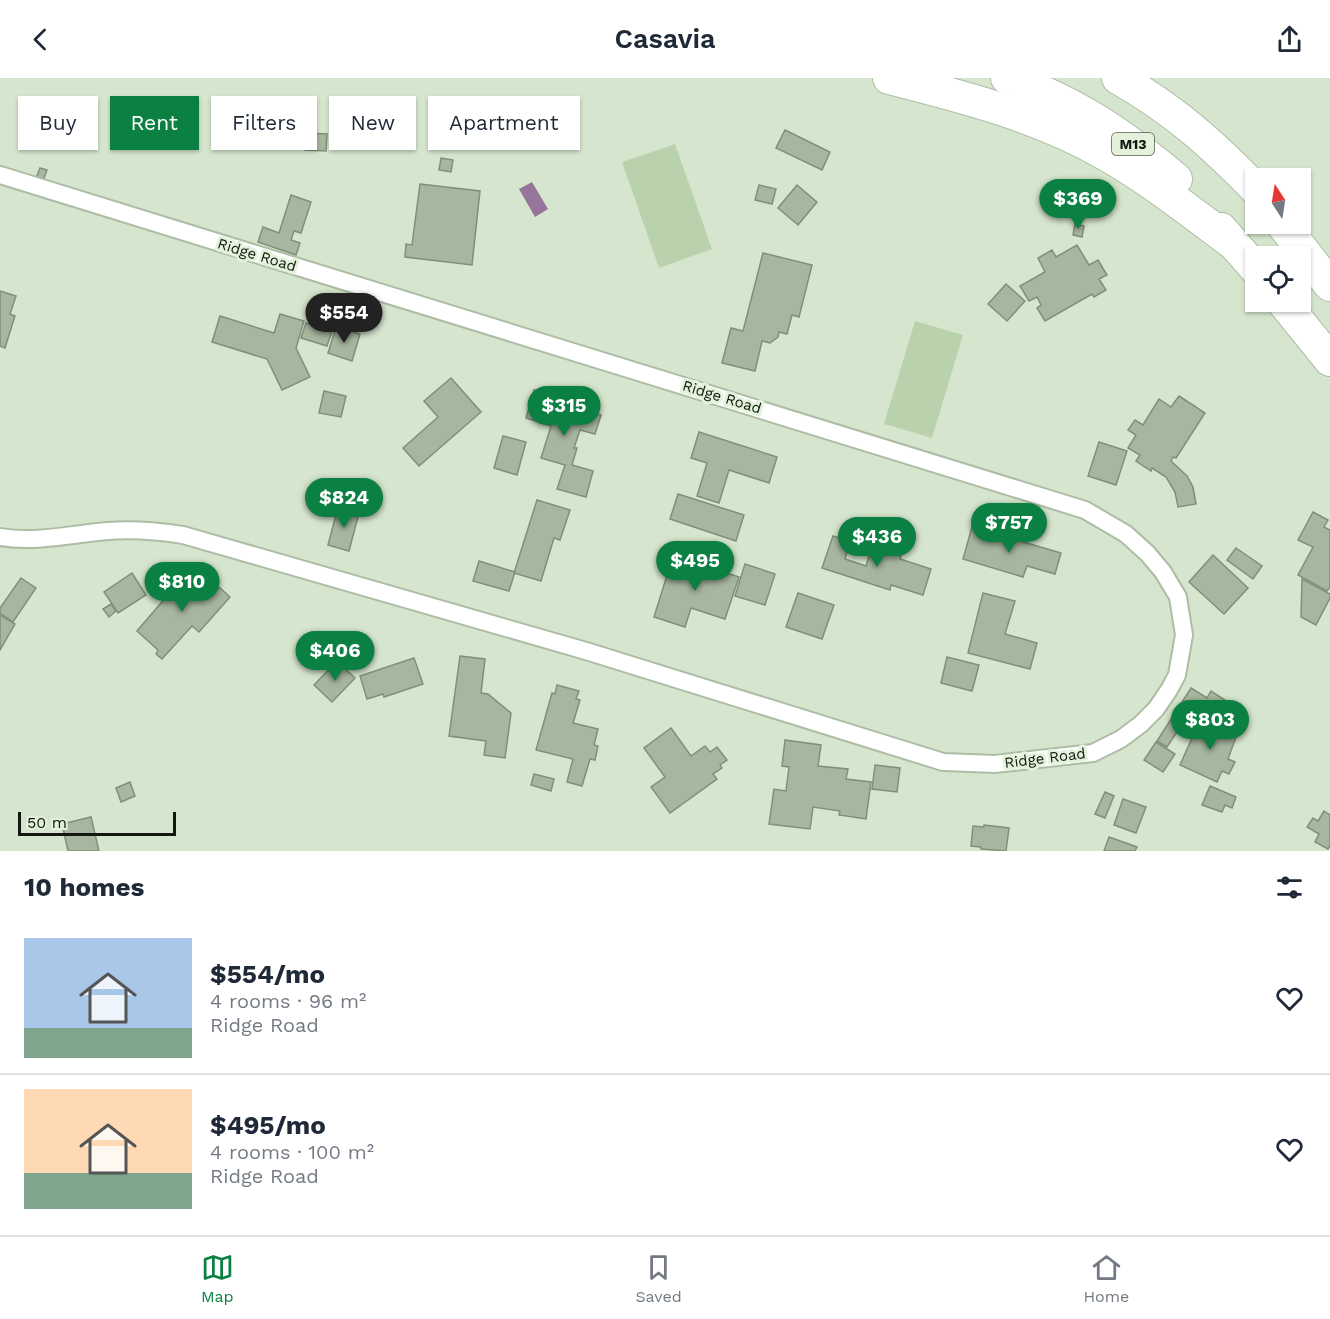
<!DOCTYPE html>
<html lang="en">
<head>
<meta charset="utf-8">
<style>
	body { margin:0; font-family:"Work Sans",sans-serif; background:#f2f2f3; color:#1f2937; height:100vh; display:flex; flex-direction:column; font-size:22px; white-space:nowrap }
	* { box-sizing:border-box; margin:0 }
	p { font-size:20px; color:#747a83 }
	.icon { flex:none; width:33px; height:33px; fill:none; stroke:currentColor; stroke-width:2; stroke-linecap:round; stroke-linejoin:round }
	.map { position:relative; height:773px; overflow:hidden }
	.sheet { display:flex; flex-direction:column; background:#fff; flex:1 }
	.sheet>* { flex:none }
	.banner { position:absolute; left:18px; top:18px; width:600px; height:54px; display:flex; gap:12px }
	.needle { width:39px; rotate:348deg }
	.buttons { position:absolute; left:1245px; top:90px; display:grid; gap:12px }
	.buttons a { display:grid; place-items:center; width:66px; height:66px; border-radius:0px; background:#fff; box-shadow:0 2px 4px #0004; font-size:30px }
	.scale { position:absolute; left:18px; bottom:15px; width:158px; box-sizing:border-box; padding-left:6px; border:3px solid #12180f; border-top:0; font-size:16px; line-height:21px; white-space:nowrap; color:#12180f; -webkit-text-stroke:4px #e3f3db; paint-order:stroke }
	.price { position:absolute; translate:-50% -51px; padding:0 14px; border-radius:21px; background:#0b8043; color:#fff; font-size:20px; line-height:39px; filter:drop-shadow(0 2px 3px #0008) }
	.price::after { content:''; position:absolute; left:50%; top:36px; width:18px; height:14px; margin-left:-9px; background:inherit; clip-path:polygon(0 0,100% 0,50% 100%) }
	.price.active { background:#222; color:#fff }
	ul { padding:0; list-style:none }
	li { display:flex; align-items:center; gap:18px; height:150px; padding:0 24px }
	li+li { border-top:2px solid #e0e1e3 }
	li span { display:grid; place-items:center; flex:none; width:168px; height:120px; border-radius:0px; color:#555 }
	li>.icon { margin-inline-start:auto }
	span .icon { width:72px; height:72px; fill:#fffc; stroke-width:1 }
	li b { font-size:26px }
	h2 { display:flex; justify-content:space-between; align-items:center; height:72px; padding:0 24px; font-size:26px }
	.tag { padding:0 21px; border-radius:0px; background:#fff; box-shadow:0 2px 4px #0004; font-size:21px; line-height:54px }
	.tag.active { background:#0b8043; color:#fff }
	header { display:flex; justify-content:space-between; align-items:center; height:78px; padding:0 24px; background:#fff; font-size:27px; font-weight:600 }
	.menu { display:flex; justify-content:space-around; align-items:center; height:84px; border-top:2px solid #e0e1e3; background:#fff; font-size:16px; color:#747a83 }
	.menu a { display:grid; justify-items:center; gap:3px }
	.menu .active { color:#0b8043 }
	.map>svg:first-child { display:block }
</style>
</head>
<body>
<header><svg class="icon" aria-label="back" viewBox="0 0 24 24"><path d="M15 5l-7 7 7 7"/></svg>Casavia<svg class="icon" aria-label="share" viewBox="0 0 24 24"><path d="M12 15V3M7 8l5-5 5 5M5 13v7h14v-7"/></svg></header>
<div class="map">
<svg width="1330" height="773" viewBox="0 0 1330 773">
	<rect width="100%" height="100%" fill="#d6e6ce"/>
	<g fill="#b9d2ad">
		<polygon points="675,66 712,171 659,190 622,84"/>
		<polygon points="915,243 963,257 932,360 884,346"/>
	</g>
	<polygon fill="#96759d" points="532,104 548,131 535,139 519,111"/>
	<g fill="#a7b79f" stroke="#808f78" stroke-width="1.5">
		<polygon points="785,52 830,74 822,92 776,70"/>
		<polygon points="306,55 327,56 326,73 305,72"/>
		<polygon points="441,80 453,82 451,94 439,92"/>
		<polygon points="40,90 47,92 43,103 36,100"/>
		<polygon points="420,106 480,113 472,187 405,179 406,166 412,167"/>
		<polygon points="759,107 776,111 772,126 755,122"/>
		<polygon points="797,107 817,124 798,147 778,130"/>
		<polygon points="291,117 311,124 301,155 294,153 291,162 300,165 296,177 258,164 263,149 279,155"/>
		<polygon points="1075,146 1084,148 1082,159 1073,157"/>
		<polygon points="1077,167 1089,187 1098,182 1107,197 1099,201 1106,212 1094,219 1092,216 1045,243 1037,230 1041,227 1037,219 1029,223 1020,208 1045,194 1038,180 1052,172 1056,179"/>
		<polygon points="763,175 812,187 799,239 792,237 787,256 779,254 778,259 770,265 762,263 755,293 722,285 731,250 743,253"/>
		<polygon points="1006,206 1025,223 1007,243 988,226"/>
		<polygon points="0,213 16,218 10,236 15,238 5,270 0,268"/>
		<polygon points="280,236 304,243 296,270 310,299 282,312 267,281 212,264 220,238 274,255"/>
		<polygon points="306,245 332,253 327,268 301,260"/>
		<polygon points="336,249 360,256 352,283 328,275"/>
		<polygon points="451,300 481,334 419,388 403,370 438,339 424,323"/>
		<polygon points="534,312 582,326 581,332 601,337 595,356 580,352 574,370 577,370 572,387 593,393 586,419 557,411 565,387 541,380 551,348 526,340"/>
		<polygon points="324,313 346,318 341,339 319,335"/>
		<polygon points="1179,318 1205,335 1176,380 1173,379 1171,383 1187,398 1193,409 1196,426 1178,429 1175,414 1166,399 1152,390 1151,393 1136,383 1140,377 1128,370 1136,357 1128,352 1135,342 1143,347 1159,321 1171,329"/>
		<polygon points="699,354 777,379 769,405 729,392 719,425 697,418 707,385 691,380"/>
		<polygon points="503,358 526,364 517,397 494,390"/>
		<polygon points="1099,364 1127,373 1116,407 1088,398"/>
		<polygon points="678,416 744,437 736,463 670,441"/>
		<polygon points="537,422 570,432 560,462 554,460 541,503 514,495"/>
		<polygon points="338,429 359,435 349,473 328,467"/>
		<polygon points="1313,434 1328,442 1324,449 1330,452 1330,509 1327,513 1298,497 1313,469 1298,462"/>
		<polygon points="972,449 1061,475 1055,496 1027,488 1023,499 963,481"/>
		<polygon points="833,458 850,463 845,481 866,488 872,468 901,478 900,481 931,491 923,517 891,507 890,512 822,490"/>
		<polygon points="1236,470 1262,488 1253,501 1227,482"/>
		<polygon points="1213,477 1248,510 1224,536 1189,504"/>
		<polygon points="673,478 739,499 725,541 691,530 685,549 654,539"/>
		<polygon points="479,483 515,494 509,513 473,503"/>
		<polygon points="745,486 775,496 765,527 735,518"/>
		<polygon points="190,491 215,513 219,509 230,519 199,554 192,548 162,581 156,576 158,572 137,553"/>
		<polygon points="132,495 146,517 118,535 104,514"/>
		<polygon points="21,500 36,510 13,544 0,535 0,530"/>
		<polygon points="1302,501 1330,516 1330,520 1316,547 1301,539"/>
		<polygon points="798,515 834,527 822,561 786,549"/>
		<polygon points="983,515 1015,523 1005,556 1037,565 1030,591 968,575"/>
		<polygon points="111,526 116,533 109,539 103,531"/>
		<polygon points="0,537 15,546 0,572"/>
		<polygon points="460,578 485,581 481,615 488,616 511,635 505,680 484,677 486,663 449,658"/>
		<polygon points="947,579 979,587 972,613 941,605"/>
		<polygon points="414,580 423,606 384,619 383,616 367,621 360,598"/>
		<polygon points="337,583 355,600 332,624 314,607"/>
		<polygon points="557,607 579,613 576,621 580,622 573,645 598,651 594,667 598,668 595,682 590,681 582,708 567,704 573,681 536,672 552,615 555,616"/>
		<polygon points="1191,610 1207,620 1211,613 1225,622 1211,644 1192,631 1167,669 1157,663"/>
		<polygon points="1201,640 1234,655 1236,659 1228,681 1235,684 1229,696 1222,693 1217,704 1180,687"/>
		<polygon points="671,650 691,678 705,668 710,674 717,669 727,682 720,687 722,690 713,696 717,701 670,735 651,709 665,699 644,670"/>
		<polygon points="785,662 821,667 818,688 848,691 846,701 871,704 866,741 839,737 840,733 813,729 810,751 769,746 774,711 786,713 789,689 782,688"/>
		<polygon points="1156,664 1175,676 1163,694 1144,682"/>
		<polygon points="875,687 900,690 897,714 872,711"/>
		<polygon points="534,696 554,701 551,713 531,707"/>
		<polygon points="130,704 135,718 121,724 116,710"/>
		<polygon points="1210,708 1236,719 1232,730 1225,727 1222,734 1202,727"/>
		<polygon points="1105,714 1114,718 1105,740 1095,736"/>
		<polygon points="1123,721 1146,729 1136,755 1114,747"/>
		<polygon points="1324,733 1330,737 1330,768 1328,771 1315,764 1319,756 1307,749 1313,740 1318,743"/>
		<polygon points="91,739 99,773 68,773 62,746"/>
		<polygon points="984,747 1009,750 1006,773 981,771 981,769 971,768 973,748 984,749"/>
		<polygon points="1109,759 1137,769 1135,773 1104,773"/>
	</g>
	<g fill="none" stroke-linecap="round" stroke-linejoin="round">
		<defs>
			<path id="street" d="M0 97 1085 432 1126 456 1148 476 1163 494 1178 519 1184 557 1177 597 1169 612 1156 631 1141 646 1121 661 1093 675 995 686 943 684 586 573 183 457C158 453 134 451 108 453 72 456 36 465 0 459"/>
			<g id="highway">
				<path d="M889 0C964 19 1038 38 1105 76 1151 102 1192 135 1234 166"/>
				<path d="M1007 0C1072 22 1124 57 1176 101"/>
				<path d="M1118 0C1173 31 1212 66 1256 111"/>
				<polyline points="1282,146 1330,207"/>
				<polyline points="1221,151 1256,191"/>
				<polyline points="1283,224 1330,282"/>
			</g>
		</defs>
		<use href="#street" stroke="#adbda5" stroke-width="20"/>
		<use href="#highway" stroke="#adbda5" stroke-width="34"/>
		<use href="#street" stroke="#fff" stroke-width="16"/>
		<use href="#highway" stroke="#fff" stroke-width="32"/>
	</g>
	<g text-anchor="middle" stroke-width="6" stroke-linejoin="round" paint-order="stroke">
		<rect fill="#e3f3db" stroke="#515a4c" stroke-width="1.5" x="1112" y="55" width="42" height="22" rx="4.5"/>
		<g font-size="14" font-weight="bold" fill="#12180f">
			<text x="1133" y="71">M13</text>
		</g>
		<g font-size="15" fill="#12180f" stroke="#e3f3db">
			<text transform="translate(257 177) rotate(17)" y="5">Ridge Road</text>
			<text transform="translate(722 319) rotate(17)" y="5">Ridge Road</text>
			<text transform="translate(1045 680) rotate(-7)" y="5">Ridge Road</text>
		</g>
	</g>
</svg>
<div class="buttons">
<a><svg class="needle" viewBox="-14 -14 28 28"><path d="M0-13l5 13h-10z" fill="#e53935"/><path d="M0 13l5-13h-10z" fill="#747a83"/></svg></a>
<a><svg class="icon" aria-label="locate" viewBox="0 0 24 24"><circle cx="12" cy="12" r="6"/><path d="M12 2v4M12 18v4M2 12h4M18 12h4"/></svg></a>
</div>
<div class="scale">50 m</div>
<b class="price" style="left:1078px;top:152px">$369</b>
<b class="price active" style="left:344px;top:266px">$554</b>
<b class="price" style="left:564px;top:359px">$315</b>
<b class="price" style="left:344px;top:451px">$824</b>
<b class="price" style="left:1009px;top:476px">$757</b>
<b class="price" style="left:877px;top:490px">$436</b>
<b class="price" style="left:695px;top:514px">$495</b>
<b class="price" style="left:182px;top:535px">$810</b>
<b class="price" style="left:335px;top:604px">$406</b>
<b class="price" style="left:1210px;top:673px">$803</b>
<div class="banner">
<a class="tag">Buy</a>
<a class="tag active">Rent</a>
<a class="tag">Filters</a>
<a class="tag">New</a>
<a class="tag">Apartment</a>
</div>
</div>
<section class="sheet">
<h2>10 homes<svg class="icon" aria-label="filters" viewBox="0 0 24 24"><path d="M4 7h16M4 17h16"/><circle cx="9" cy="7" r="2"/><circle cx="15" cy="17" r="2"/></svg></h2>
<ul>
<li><span style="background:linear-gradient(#a9c7e8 75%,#7fa58c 0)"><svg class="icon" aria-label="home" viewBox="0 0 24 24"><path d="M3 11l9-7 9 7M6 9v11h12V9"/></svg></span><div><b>$554/mo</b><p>4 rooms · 96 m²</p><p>Ridge Road</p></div><svg class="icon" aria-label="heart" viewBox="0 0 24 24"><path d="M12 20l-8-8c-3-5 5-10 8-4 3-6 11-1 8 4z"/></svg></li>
<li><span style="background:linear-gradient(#ffd9b3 70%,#7fa58c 0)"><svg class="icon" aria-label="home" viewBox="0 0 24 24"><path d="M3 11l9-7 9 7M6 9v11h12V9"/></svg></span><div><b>$495/mo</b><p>4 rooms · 100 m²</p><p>Ridge Road</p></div><svg class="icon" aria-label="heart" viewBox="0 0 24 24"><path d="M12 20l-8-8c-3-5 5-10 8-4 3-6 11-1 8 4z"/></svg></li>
</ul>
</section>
<nav class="menu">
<a class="active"><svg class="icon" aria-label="map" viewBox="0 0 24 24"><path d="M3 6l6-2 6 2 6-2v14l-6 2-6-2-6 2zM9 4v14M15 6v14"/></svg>Map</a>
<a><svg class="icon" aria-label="saved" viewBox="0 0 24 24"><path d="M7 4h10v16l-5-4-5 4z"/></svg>Saved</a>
<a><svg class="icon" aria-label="home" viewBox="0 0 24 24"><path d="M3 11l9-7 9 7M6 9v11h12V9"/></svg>Home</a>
</nav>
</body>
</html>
